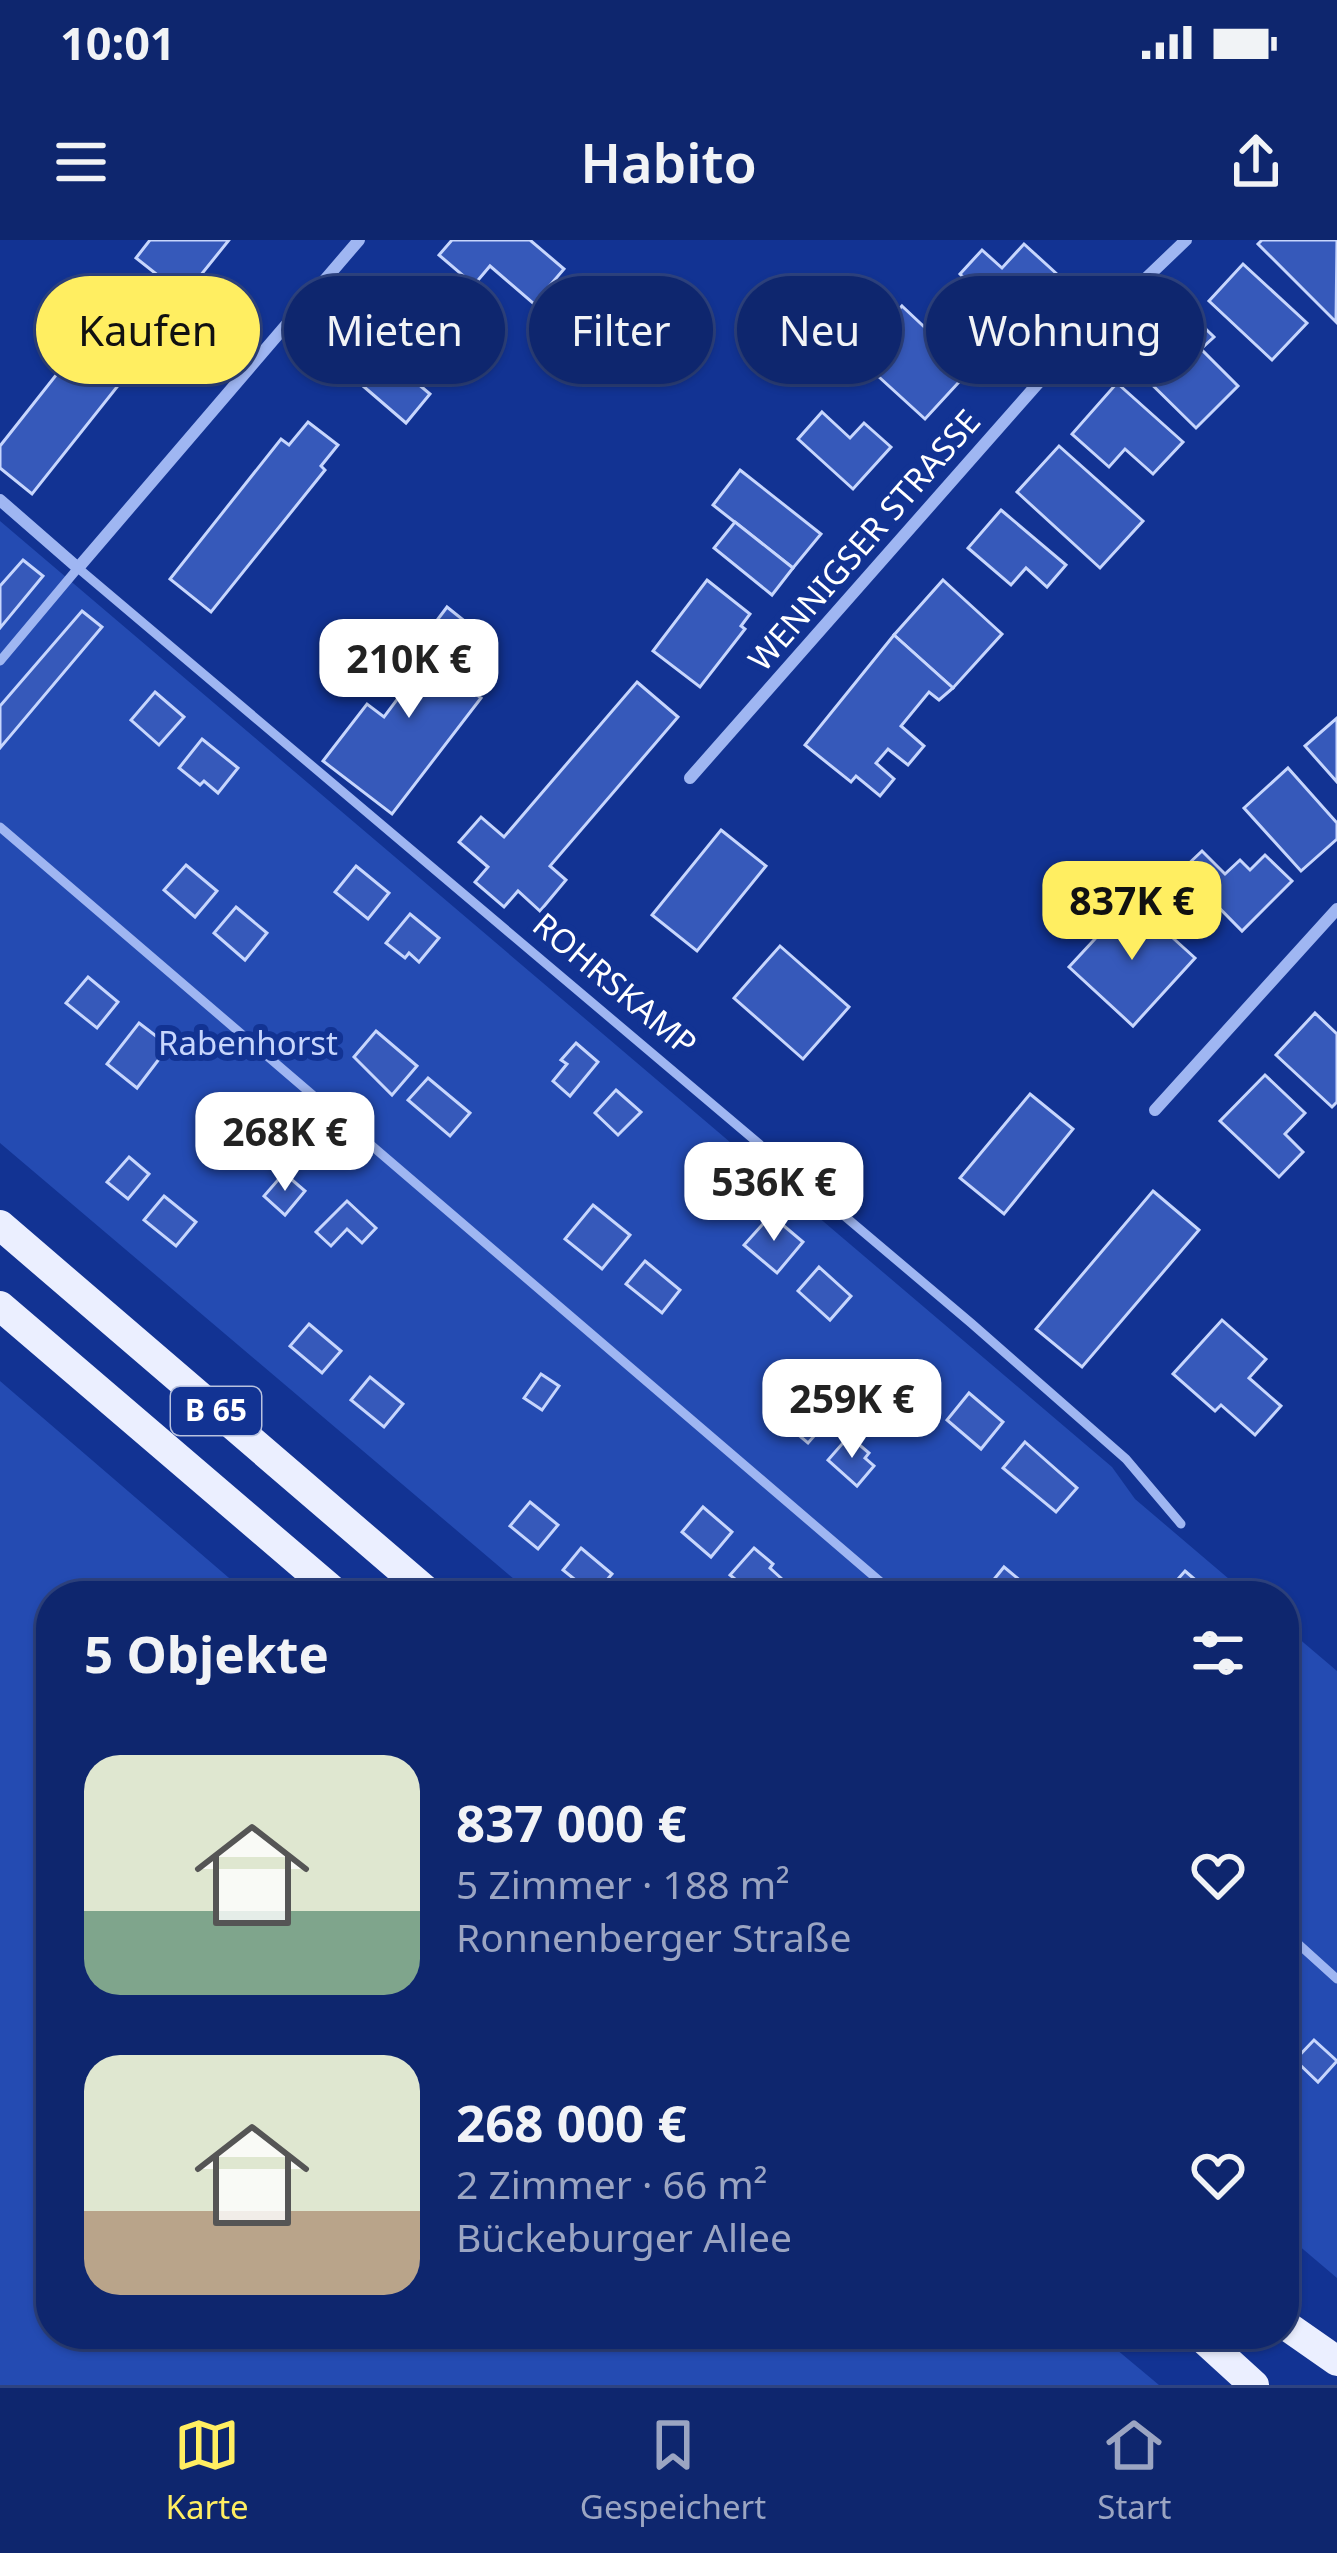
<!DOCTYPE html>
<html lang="de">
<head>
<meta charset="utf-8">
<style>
	body { margin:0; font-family:"Noto Sans",sans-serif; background:#1c3276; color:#f1f3f6; height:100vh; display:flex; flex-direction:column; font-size:45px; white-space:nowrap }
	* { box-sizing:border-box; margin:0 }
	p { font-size:39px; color:#9ba5c2 }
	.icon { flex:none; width:66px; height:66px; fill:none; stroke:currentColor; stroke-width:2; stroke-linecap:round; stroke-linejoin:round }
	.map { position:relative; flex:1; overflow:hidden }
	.drawer { position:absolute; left:36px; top:1341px; width:1263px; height:768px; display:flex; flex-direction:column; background:#0e266e; border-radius:48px; box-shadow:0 3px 9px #0004,0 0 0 3px #2e4381 }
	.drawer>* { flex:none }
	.guide { position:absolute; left:36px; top:36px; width:1266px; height:108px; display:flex; gap:24px }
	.price { position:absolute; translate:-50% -102px; padding:0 27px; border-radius:24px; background:#fff; color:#222; font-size:39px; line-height:78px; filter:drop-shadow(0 3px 6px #0008) }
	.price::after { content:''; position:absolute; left:50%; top:72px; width:36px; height:27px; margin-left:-18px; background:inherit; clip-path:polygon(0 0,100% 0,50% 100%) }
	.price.current { background:#ffee61; color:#111 }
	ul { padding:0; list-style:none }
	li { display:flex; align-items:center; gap:36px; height:300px; padding:0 48px }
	li span { display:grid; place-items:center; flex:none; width:336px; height:240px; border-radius:36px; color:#555 }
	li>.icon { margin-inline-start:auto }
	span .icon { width:144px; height:144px; fill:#fffc; stroke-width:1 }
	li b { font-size:51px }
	h2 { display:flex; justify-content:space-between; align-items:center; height:144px; padding:0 48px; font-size:51px }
	.chip { padding:0 42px; border-radius:54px; background:#0e266e; box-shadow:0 3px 9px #0004,0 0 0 3px #2e4381; font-size:42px; line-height:108px }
	.chip.current { background:#ffee61; color:#111 }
	.status { display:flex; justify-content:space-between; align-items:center; height:84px; padding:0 60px; background:#0e266e; direction:ltr }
	.status svg { height:33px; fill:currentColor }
	header { display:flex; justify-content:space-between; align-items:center; height:156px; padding:0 48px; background:#0e266e; font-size:54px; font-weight:600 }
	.tabs { display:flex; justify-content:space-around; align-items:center; height:168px; border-top:3px solid #2e4381; background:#0e266e; font-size:33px; color:#9ba5c2 }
	.tabs a { display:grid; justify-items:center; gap:6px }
	.tabs .current { color:#ffee61 }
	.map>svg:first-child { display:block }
</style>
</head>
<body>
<div class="status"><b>10:01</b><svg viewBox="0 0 49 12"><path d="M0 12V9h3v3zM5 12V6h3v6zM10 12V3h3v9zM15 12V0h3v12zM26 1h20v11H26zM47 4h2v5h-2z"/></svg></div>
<header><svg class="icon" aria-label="menu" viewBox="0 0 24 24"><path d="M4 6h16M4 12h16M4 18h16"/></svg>Habito<svg class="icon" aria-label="share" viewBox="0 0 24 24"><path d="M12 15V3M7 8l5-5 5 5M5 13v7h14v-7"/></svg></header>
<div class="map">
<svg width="1337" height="2145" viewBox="0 0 1337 2145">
	<rect width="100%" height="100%" fill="#123393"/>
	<g fill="#244bb2">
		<polygon points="0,281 1112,1227 1135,1259 1249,1356 534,1356 0,903"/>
		<polygon points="0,1141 250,1356 51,1356 51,2094 1098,2094 1159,2145 0,2145"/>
		<polygon points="1284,1386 1337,1431 1337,2038 1284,1993"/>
	</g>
	<g fill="#3659ba" stroke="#c7d6fd" stroke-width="3">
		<polygon points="150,0 229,0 184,56 136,18"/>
		<polygon points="452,0 530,0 564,29 534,64 490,26 474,45 439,15"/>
		<polygon points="1262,0 1337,0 1336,82 1258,4"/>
		<polygon points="1024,4 1058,35 1011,87 960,34 982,10 1002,28"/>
		<polygon points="1243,24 1307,83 1272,120 1209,61"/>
		<polygon points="416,39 473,88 447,118 435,109 411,138 430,154 406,183 341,127"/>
		<polygon points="128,44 171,79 32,254 0,228 0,206"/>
		<polygon points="902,66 970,130 925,179 856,116"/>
		<polygon points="1183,67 1214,97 1201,109 1238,146 1196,188 1129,122"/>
		<polygon points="1117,143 1183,202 1153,234 1125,209 1109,227 1072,194"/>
		<polygon points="822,172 850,198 864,183 891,207 853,249 798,199"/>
		<polygon points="308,182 338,205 321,226 325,230 211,372 170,339 281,199 289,205"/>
		<polygon points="1059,206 1143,281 1100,328 1017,252"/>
		<polygon points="740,230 821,294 793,328 713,265"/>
		<polygon points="1001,270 1066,325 1047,347 1026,328 1011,345 968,308"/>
		<polygon points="735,282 793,328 772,355 714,308"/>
		<polygon points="23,320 43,336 0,388 0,346"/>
		<polygon points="707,340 750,374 741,386 745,389 700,447 653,411"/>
		<polygon points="943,340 1002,394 953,448 894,395"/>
		<polygon points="447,367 477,391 446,432 481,458 392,574 323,521 367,464 384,477 420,429 408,419"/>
		<polygon points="82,371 102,387 0,508 0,466"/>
		<polygon points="894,395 953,448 939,460 929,452 901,486 924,506 908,525 888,509 876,523 894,539 880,556 856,536 851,542 805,505"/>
		<polygon points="637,442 678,477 550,626 566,640 540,671 518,651 504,667 475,642 488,627 459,602 481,577 504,597"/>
		<polygon points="155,452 184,477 159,505 131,480"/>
		<polygon points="1337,478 1337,542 1305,506"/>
		<polygon points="202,499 238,528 218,553 204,541 200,545 179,528"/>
		<polygon points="1288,528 1337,583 1337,599 1301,631 1244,568"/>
		<polygon points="721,590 766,626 697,711 652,675"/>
		<polygon points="1202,611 1225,634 1240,620 1250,630 1265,615 1292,641 1242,691 1182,630"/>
		<polygon points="186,625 217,651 195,677 164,650"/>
		<polygon points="356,626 389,653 368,679 335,652"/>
		<polygon points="1131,660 1195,718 1133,786 1069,727"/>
		<polygon points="236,667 267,693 245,720 214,693"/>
		<polygon points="410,674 439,698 419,722 409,713 405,718 386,703"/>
		<polygon points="780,706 849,767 803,819 734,758"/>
		<polygon points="88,737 118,762 97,788 66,763"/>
		<polygon points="1315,773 1337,794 1337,862 1332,867 1276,815"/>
		<polygon points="139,783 169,806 137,848 107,824"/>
		<polygon points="376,791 417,826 392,855 354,817"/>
		<polygon points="576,803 598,822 570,856 553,841 567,824 561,820"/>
		<polygon points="1265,835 1305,873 1285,894 1303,912 1279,937 1220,881"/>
		<polygon points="428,838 470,873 450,896 408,860"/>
		<polygon points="616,850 641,872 618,895 595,873"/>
		<polygon points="1030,854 1073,889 1004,974 960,938"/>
		<polygon points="129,917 149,934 128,959 107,942"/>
		<polygon points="284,933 305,951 285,975 264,956"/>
		<polygon points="1153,951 1199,990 1082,1127 1036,1089"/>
		<polygon points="164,956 196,982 176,1006 144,980"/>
		<polygon points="347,961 376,988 362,1003 347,989 331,1006 316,992"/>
		<polygon points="593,965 630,995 602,1029 565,999"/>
		<polygon points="771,975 803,1002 777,1033 744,1005"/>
		<polygon points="645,1021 680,1050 662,1073 626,1044"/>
		<polygon points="819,1027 851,1056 830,1080 798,1051"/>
		<polygon points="1222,1080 1266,1119 1249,1138 1281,1166 1255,1195 1221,1165 1215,1171 1173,1134"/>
		<polygon points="309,1084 341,1111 322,1133 290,1106"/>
		<polygon points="541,1134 559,1146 542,1170 524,1158"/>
		<polygon points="370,1137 403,1164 384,1187 351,1160"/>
		<polygon points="969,1153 1003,1182 981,1209 947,1180"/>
		<polygon points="811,1161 830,1178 808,1203 789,1187"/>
		<polygon points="849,1196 869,1213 865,1218 874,1226 857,1246 828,1220"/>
		<polygon points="1025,1202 1077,1248 1056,1272 1003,1228"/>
		<polygon points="530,1262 558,1285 538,1309 510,1286"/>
		<polygon points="703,1267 732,1292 711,1317 682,1292"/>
		<polygon points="581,1308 612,1334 594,1355 563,1330"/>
		<polygon points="754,1308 773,1324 770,1328 782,1339 767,1356 756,1356 730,1335"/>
		<polygon points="1004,1327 1034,1352 1031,1356 987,1356 983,1353"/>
		<polygon points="1185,1331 1214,1356 1163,1356"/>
		<polygon points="1314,1800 1337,1821 1318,1842 1295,1820"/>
	</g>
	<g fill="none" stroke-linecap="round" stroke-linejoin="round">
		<g stroke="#9fb6f2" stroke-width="9">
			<polyline points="0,421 78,328 971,1083 1126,1219 1181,1284"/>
			<polyline points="0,587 897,1356"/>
			<polyline points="1284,1691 1337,1739"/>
		</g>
		<g stroke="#9fb6f2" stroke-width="12">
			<polyline points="0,260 78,328 359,0"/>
			<polyline points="690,538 1048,132 1186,0"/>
			<polyline points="1155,870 1337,669"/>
		</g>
		<g stroke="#ebefff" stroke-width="30">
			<polyline points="0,985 432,1356"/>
			<polyline points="0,1066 339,1356"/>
			<polyline points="1284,2084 1337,2121"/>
			<polyline points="1198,2094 1254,2145"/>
		</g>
	</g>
	<g text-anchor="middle" stroke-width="12" stroke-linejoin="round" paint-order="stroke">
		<rect fill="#123393" stroke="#b8c2df" stroke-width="3" x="171" y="1147" width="90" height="48" rx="9"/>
		<g font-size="30" font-weight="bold" fill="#fff">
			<text x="216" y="1181">B 65</text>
		</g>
		<g font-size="33" fill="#fff" stroke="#123393">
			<text transform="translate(864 300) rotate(-49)" y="12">WENNIGSER STRASSE</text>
			<text transform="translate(615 744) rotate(40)" y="12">ROHRSKAMP</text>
		</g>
		<g font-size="33" fill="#c7d6fd" stroke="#123393">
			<text x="248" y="815">Rabenhorst</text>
		</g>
	</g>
</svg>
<b class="price" style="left:409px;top:481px">210K €</b>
<b class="price current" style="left:1132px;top:723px">837K €</b>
<b class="price" style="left:285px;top:954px">268K €</b>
<b class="price" style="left:774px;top:1004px">536K €</b>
<b class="price" style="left:852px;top:1221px">259K €</b>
<div class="guide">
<a class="chip current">Kaufen</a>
<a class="chip">Mieten</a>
<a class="chip">Filter</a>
<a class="chip">Neu</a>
<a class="chip">Wohnung</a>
</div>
<section class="drawer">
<h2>5 Objekte<svg class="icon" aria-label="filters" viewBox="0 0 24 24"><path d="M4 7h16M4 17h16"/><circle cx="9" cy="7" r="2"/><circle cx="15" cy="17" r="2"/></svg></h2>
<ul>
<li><span style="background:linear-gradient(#dfe7d0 65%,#7fa58c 0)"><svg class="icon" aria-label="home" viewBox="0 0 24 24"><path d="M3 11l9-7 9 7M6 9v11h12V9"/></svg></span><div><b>837 000 €</b><p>5 Zimmer · 188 m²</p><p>Ronnenberger Straße</p></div><svg class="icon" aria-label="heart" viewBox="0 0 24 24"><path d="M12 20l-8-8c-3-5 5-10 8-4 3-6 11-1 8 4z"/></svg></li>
<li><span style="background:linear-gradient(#dfe7d0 65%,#b9a48a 0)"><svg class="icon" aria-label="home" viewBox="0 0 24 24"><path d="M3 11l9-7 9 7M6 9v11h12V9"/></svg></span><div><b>268 000 €</b><p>2 Zimmer · 66 m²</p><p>Bückeburger Allee</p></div><svg class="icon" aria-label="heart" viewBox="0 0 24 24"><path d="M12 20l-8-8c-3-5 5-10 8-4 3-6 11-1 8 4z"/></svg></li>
</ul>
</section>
</div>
<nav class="tabs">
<a class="current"><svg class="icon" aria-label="map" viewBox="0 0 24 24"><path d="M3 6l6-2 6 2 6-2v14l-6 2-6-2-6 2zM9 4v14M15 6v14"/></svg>Karte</a>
<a><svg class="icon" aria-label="saved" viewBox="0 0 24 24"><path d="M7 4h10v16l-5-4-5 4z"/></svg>Gespeichert</a>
<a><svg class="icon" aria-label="home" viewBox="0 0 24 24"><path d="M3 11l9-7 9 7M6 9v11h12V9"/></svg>Start</a>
</nav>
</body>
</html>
